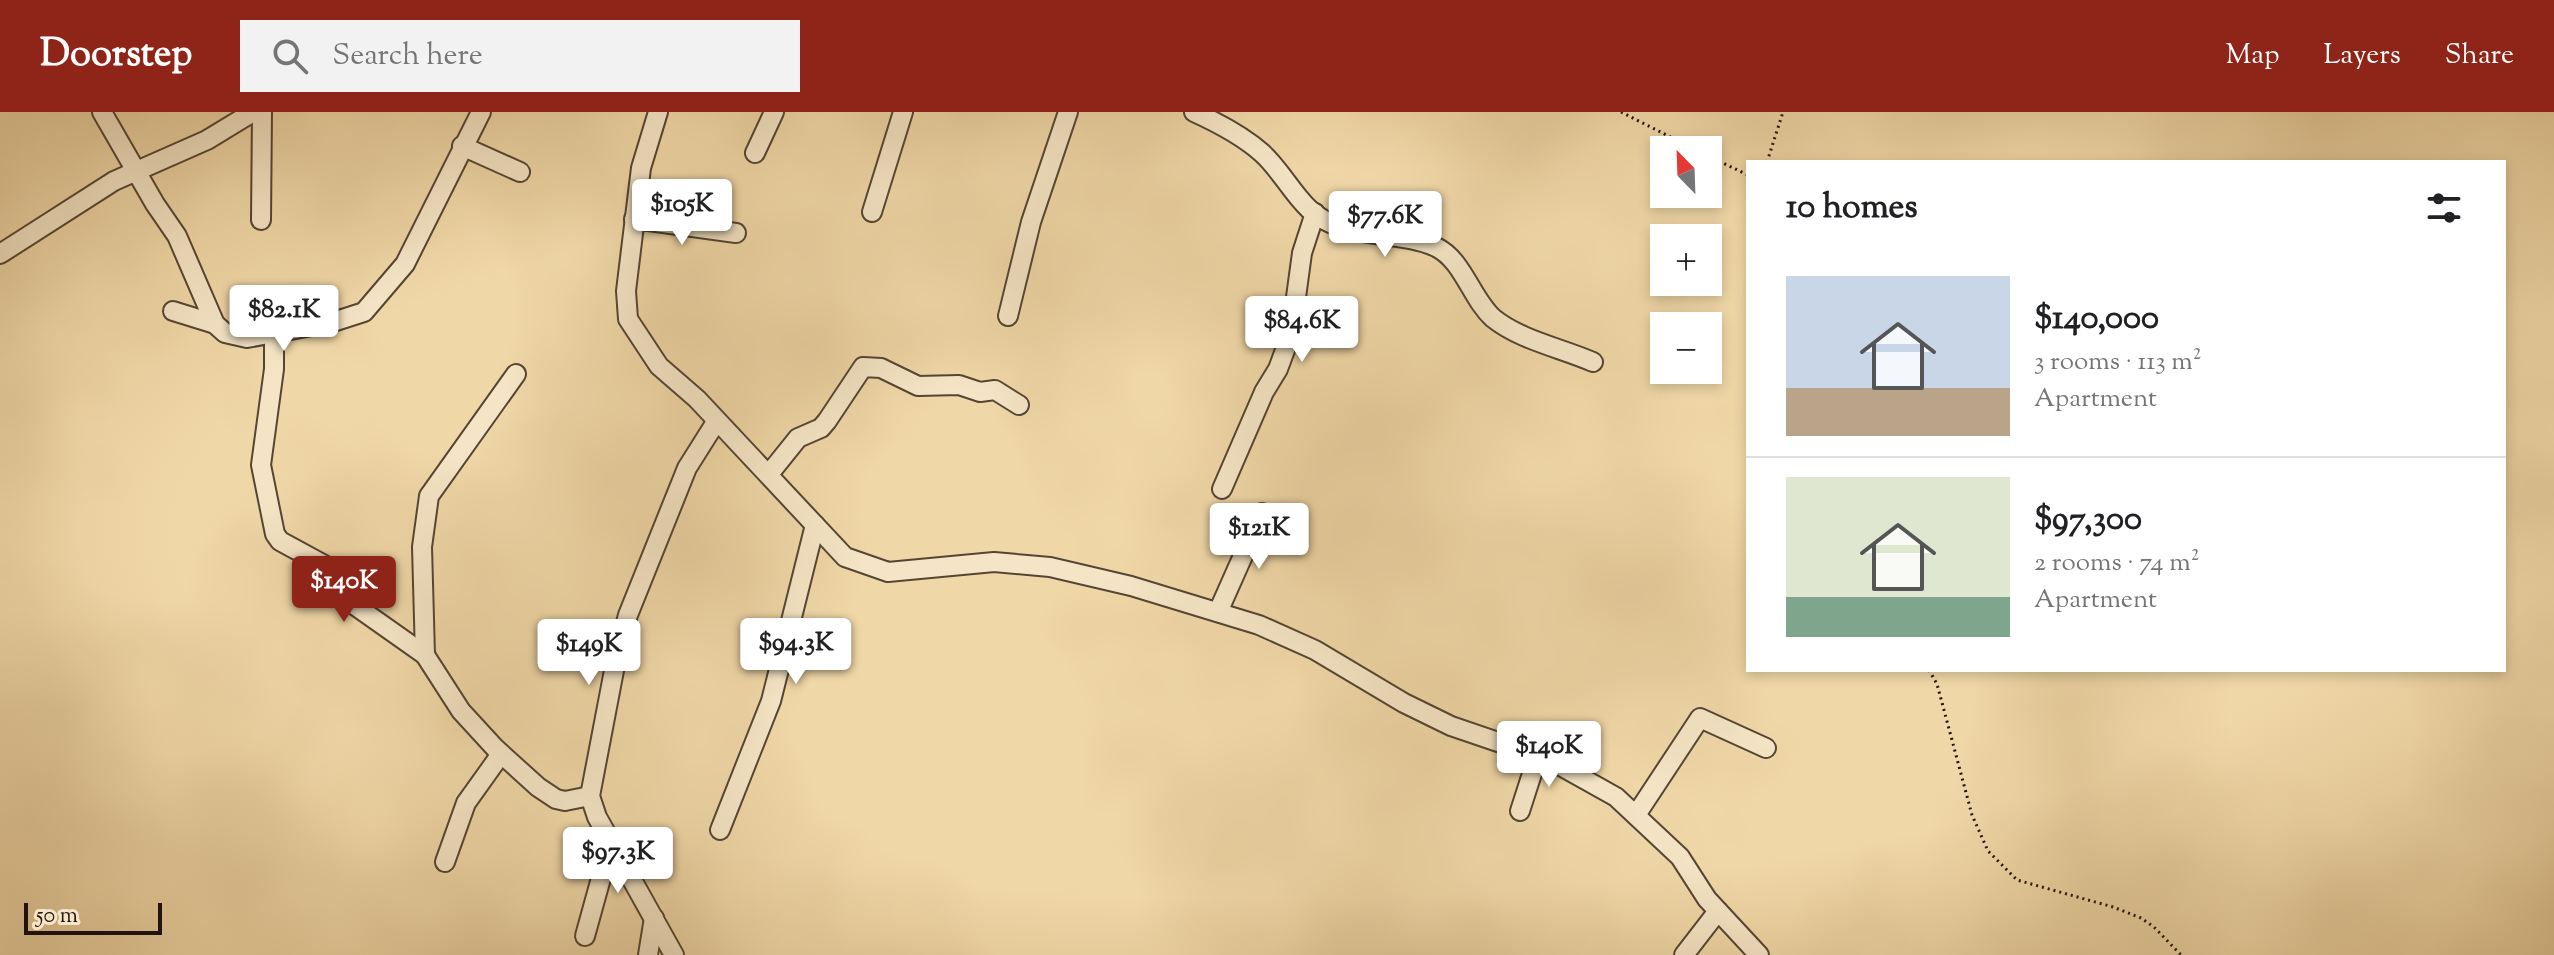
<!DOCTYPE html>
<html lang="en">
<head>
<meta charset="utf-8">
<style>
	body { margin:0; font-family:"Sorts Mill Goudy",serif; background:#f2f2f2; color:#202124; height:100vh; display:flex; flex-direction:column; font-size:30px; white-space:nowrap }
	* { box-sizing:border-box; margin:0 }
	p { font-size:26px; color:#757577 }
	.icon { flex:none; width:44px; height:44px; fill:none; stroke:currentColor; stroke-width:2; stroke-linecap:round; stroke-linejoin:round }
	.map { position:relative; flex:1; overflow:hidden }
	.panel { position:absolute; left:1746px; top:48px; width:760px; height:512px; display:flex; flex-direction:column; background:#fff; border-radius:0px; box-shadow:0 4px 12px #0003 }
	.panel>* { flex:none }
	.needle { width:52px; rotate:337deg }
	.buttons { position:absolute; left:1650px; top:24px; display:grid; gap:16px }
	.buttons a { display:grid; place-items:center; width:72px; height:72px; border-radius:0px; background:#fff; box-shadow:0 4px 12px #0003; font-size:40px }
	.scale { position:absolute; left:24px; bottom:20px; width:138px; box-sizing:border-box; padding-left:8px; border:4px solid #21140e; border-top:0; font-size:22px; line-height:28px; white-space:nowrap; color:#21140e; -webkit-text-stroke:6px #f5e5c6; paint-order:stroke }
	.price { position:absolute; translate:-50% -68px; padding:0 18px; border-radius:8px; background:#fff; color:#222; font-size:26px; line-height:52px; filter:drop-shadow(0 2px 4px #0008) }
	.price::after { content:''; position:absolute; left:50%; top:48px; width:24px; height:18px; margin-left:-12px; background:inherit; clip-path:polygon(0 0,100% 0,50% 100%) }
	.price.active { background:#8f2418; color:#fff }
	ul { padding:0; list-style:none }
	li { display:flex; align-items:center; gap:24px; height:200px; padding:0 40px }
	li+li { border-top:2px solid #e0e0e0 }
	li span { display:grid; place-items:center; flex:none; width:224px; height:160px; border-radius:0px; color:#555 }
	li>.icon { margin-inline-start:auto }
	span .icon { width:96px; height:96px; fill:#fffc; stroke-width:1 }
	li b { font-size:34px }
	h2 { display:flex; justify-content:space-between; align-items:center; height:96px; padding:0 40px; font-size:34px }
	header { display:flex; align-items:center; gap:48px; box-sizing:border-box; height:112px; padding:0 40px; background:#8f2418; color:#fff }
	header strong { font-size:38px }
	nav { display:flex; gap:44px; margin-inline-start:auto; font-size:28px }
	.search { width:560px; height:72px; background:#f2f2f2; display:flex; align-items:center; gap:20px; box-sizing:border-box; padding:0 28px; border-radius:0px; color:#757577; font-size:30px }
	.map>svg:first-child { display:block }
</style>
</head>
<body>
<header>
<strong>Doorstep</strong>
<div class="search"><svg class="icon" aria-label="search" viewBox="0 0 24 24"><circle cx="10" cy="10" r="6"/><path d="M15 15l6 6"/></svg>Search here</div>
<nav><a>Map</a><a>Layers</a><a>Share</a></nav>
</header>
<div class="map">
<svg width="2554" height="843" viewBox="0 0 2554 843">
	<rect width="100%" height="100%" fill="#f0d7a7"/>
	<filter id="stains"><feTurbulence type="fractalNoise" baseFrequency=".0025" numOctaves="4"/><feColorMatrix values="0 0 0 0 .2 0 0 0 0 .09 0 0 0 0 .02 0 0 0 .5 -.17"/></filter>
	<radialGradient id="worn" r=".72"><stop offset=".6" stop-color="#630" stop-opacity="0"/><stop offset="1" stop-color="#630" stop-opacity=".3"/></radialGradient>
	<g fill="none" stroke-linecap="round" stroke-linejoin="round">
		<defs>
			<g id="minor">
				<polyline points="102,0 155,92 177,124 215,212 225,221 247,226 333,210 364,200 405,152 481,0"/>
				<polyline points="658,0 641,56 626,179 628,207 659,254 697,287 845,445 888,460 994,450 1050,455 1131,474 1259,513 1315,538 1404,591 1451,614 1548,647 1616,685 1680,745 1707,787 1759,843"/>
				<path d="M1194 0C1216 10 1243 24 1262 41 1280 57 1291 80 1309 97 1344 130 1396 117 1436 135 1463 148 1471 186 1493 206 1520 228 1561 236 1593 250"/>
				<polyline points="462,34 520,60"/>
				<polyline points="755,41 774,0"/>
				<polyline points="872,100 903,0"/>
				<polyline points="634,107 736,121"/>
				<polyline points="261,108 262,0"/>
				<polyline points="0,142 114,69 207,28 253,0"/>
				<polyline points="173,199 215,212"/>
				<polyline points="1008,204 1031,110 1068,0"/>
				<polyline points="274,221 274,257 261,353 275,422 280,429 326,454 346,485 357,495 425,543 461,599 495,636 538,675 556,687 565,689 590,684"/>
				<polyline points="769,362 798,326 821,316 827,309 863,255 881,256 918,274 959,273 980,280 995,278 1019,293"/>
				<polyline points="1222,377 1264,280 1278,257 1291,222 1302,141 1315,101"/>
				<polyline points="1218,500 1262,401"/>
				<polyline points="425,543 422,435 429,384 516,262"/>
				<polyline points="1520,699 1538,643"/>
				<polyline points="1636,703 1700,606 1766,636"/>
				<polyline points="720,718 771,589 815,413"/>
				<polyline points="445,750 466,691 501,642"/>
				<polyline points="585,824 611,730"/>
				<polyline points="648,843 654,806"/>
				<polyline points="674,843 597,705 590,684 616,548 628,503 687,356 716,310"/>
				<polyline points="1684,843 1718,799"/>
			</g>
		</defs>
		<use href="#minor" stroke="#554534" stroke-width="22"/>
		<g stroke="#21140e" stroke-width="3" stroke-dasharray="2 4" stroke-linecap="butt">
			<polyline points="1621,0 1696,38"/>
			<polyline points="1708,44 1748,63"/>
			<polyline points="1767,50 1783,0"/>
			<polyline points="1929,558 1937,572 1972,703 1988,739 2017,768 2113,795 2141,806 2154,815 2181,843"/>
		</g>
		<use href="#minor" stroke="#f5e5c6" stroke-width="18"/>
	</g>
	<rect width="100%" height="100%" filter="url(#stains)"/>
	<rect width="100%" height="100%" fill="url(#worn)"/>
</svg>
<div class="buttons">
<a><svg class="needle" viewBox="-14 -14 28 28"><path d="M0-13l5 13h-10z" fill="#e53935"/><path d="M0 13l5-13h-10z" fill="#757577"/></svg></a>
<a>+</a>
<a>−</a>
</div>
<div class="scale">50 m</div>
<b class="price" style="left:682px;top:135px">$105K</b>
<b class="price" style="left:1385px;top:147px">$77.6K</b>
<b class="price" style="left:284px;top:241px">$82.1K</b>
<b class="price" style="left:1302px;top:252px">$84.6K</b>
<b class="price" style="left:1259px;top:459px">$121K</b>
<b class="price active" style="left:344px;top:512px">$140K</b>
<b class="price" style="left:796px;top:574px">$94.3K</b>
<b class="price" style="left:589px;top:575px">$149K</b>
<b class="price" style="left:1549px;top:677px">$140K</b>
<b class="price" style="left:618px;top:783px">$97.3K</b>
<section class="panel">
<h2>10 homes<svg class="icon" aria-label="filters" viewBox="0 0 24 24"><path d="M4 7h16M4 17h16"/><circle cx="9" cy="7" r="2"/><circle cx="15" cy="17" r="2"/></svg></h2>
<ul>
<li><span style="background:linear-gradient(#c9d6e8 70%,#b9a48a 0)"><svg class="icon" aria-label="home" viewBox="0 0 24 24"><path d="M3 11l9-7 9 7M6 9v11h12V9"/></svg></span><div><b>$140,000</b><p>3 rooms · 113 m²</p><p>Apartment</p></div></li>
<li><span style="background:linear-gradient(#dfe7d0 75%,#7fa58c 0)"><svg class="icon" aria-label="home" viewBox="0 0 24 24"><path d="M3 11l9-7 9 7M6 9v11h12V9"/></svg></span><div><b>$97,300</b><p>2 rooms · 74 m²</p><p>Apartment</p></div></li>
</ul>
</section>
</div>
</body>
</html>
